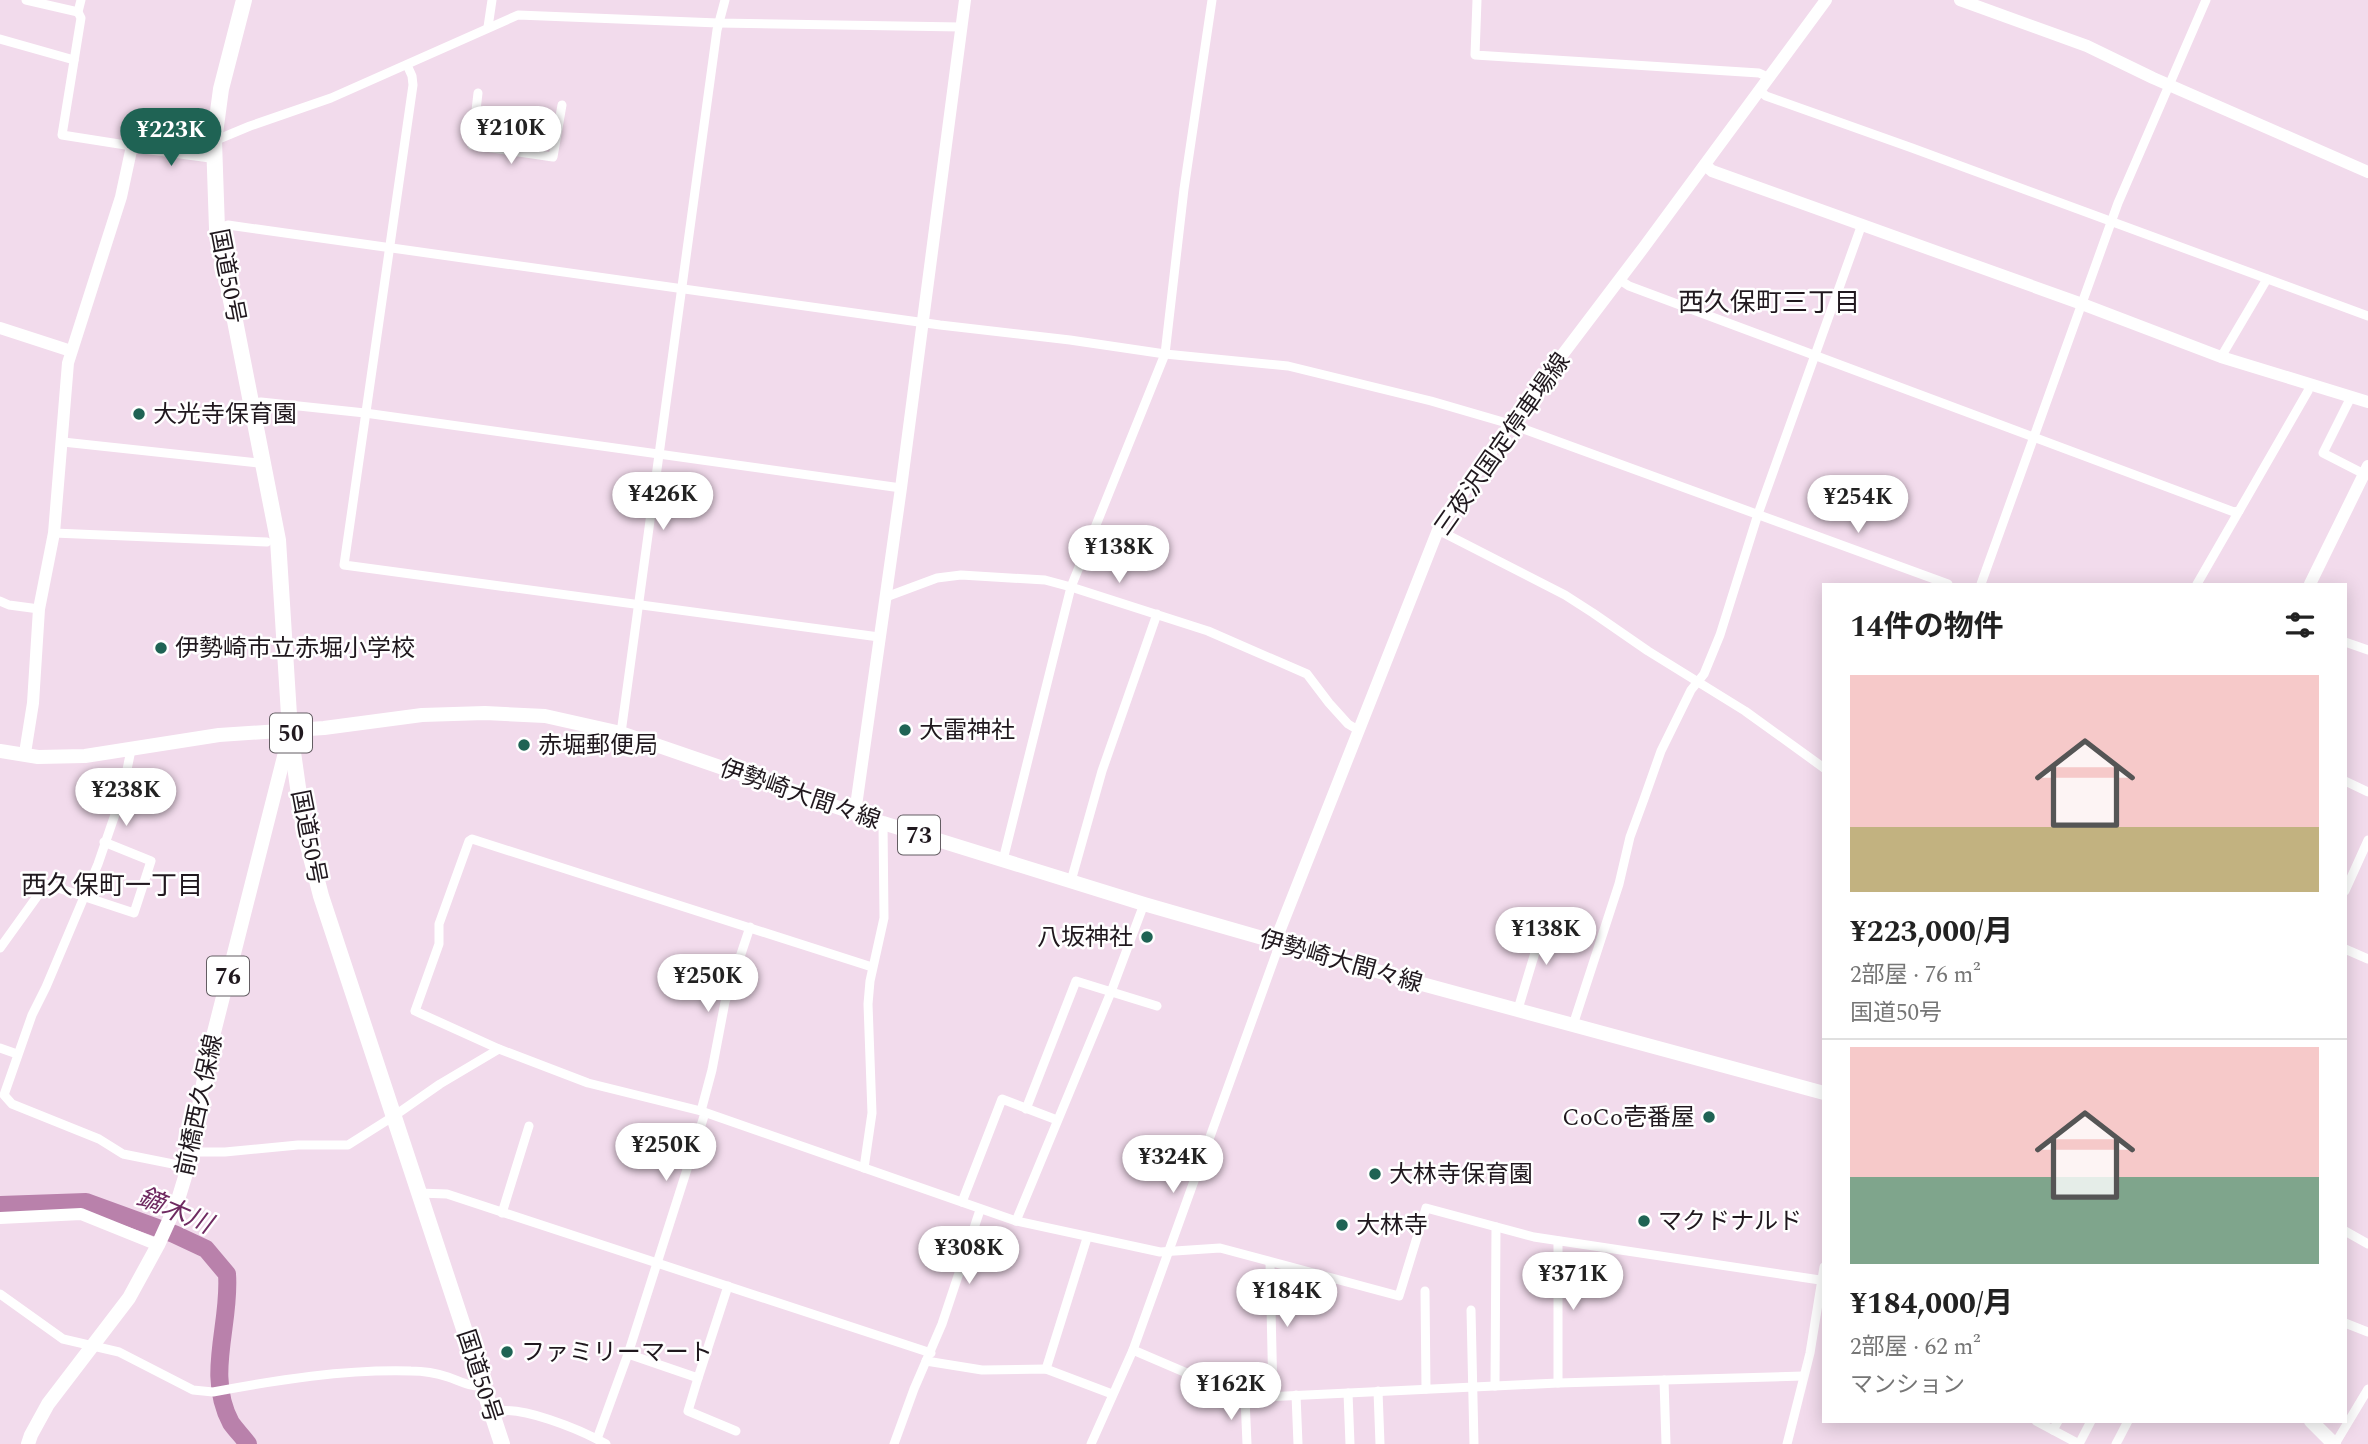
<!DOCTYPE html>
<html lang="ja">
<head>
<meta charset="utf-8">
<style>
	body { margin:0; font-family:Spectral,"Noto Sans JP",serif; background:#f2f2f2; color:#222; height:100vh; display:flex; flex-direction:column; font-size:26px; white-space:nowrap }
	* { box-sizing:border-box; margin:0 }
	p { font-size:23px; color:#767676 }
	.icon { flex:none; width:38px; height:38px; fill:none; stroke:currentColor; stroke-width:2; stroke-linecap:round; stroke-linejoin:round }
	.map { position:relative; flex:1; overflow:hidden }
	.side { position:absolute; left:1822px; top:583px; width:525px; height:840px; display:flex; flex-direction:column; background:#fff; border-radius:0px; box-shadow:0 4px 18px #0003 }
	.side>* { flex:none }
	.price { position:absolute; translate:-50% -60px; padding:0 16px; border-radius:24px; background:#fff; color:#222; font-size:23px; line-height:46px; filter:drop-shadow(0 2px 4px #0008) }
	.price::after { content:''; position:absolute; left:50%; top:42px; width:21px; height:16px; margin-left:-10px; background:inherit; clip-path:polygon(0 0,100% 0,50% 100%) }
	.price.current { background:#1f6354; color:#fff }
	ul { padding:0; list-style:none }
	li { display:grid; align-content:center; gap:14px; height:371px; padding:0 28px }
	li+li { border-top:2px solid #e0e0e0 }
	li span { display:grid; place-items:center; height:217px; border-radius:0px; color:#555 }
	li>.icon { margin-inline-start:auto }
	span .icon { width:126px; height:126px; fill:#fffc; stroke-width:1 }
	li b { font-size:30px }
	h2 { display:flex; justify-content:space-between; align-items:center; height:84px; padding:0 28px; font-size:30px }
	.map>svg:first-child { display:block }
</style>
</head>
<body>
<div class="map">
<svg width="2368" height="1444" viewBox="0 0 2368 1444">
	<rect width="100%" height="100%" fill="#f2dbec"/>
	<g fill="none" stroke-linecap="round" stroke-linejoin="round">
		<path stroke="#b981ab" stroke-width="18" d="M0 1205 86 1202 174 1234 206 1249 227 1274C231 1324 205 1375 231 1423 236 1430 243 1437 248 1444"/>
		<g stroke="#fff" stroke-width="9">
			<polyline points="26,0 78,12"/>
			<polyline points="81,0 78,12 81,18 62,135 132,146"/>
			<polyline points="1477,0 1475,55 1759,73 1770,78"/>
			<polyline points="488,27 492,0"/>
			<polyline points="0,39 74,60"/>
			<polyline points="407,65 412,76 413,85 344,565 879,637"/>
			<polyline points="1760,91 1766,96 1912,148 2368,316"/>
			<polyline points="478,93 472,145 553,157 562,105"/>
			<polyline points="214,141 250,126 331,98 518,15 718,23 961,27"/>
			<polyline points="217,229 228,225 940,325 1070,340 1165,354 1288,366 1431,401 1510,424 1948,584"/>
			<polyline points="1620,280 1629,286 2234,512 2239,511 2308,391 2310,384"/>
			<polyline points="2221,357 2267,279"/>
			<polyline points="2351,397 2323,453 2364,474"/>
			<polyline points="252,403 261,402 365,413 901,488"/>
			<polyline points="63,442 258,463"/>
			<polyline points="1438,530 1565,595 1593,613 1648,651 1745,711 1824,768"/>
			<polyline points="54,533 267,542"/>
			<polyline points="1981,584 2118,203 2206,0"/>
			<polyline points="2197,584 2239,511"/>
			<polyline points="886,597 937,578 961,575 1045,580 1071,587 1208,631 1307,674 1329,703 1348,724 1358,730"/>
			<polyline points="0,601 9,605 39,609"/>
			<polyline points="2345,642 2368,650"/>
			<polyline points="621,733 717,30 725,0"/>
			<polyline points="131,750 122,794 98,864 46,987 32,1015 4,1095 12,1104 99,1139 123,1154 188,1167"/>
			<polyline points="2345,781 2368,792"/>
			<polyline points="1003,860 1071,587 1165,354 1184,189 1212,0"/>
			<polyline points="1071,881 1102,771 1157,614"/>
			<polyline points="2345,891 2368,840"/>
			<polyline points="0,948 46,884 134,913 151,861 104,842"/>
			<polyline points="2345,949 2368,959"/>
			<polyline points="872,967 472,839 469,841 439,924 439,944 415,1011 499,1049 588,1083 701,1111 1016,1221 1160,1252 1220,1248 1399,1296 1426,1208 1534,1237 1820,1280"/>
			<polyline points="1518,1009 1546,916"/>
			<polyline points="1573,1025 1619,884 1630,837 1644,799 1661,751 1691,690 1704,674 1720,635 1758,514 1862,224"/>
			<polyline points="0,1048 17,1054"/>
			<polyline points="1026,1109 1076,981 1157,1006"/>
			<polyline points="701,1111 712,1070 725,1002 750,927"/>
			<polyline points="191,1152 225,1152 298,1145 348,1145 394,1116 440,1084 499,1049"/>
			<polyline points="864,1168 872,1113 868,1004 870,981 884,918 883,823"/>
			<polyline points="419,1193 447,1194 931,1353"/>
			<polyline points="962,1202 1002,1099 1057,1120"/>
			<polyline points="502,1213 529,1126"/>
			<polyline points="1016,1221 1111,992 1144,904"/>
			<polyline points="2345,1231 2368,1244"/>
			<polyline points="1558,1241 1558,1383"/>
			<polyline points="1270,1263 1273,1396"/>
			<polyline points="1425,1291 1426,1389"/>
			<path d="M0 1294 63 1339 119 1352 193 1390 213 1392C277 1380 345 1369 411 1371 423 1371 436 1373 448 1377 460 1381 469 1387 483 1386"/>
			<polyline points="1471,1310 1474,1444"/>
			<polyline points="2345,1323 2368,1332"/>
			<polyline points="1133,1350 1245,1398 1558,1383 1803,1376"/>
			<polyline points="628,1354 698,1378 728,1286"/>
			<polyline points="926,1361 982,1370 1046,1369 1112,1394"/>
			<polyline points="1046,1369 1087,1238"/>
			<polyline points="698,1378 688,1411 736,1431"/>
			<polyline points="1664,1380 1666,1444"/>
			<polyline points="1495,1386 1496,1227"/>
			<polyline points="1378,1391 1380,1444"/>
			<polyline points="1348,1393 1350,1444"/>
			<polyline points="1296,1395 1298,1444"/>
			<polyline points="1245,1398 1247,1444"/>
			<path d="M492 1413C516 1402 583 1431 606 1444"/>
			<polyline points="2036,1421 2079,1444"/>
			<polyline points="2053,1430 2058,1421"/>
			<polyline points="597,1439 628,1354 705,1113"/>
			<polyline points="894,1444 914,1389 942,1324 980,1210"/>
			<polyline points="1091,1444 1133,1350 1276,954 1278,947 1275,942"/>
			<polyline points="1787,1444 1810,1353 1824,1267"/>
			<polyline points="2079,1444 2091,1421"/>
			<polyline points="2116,1444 2128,1421"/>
			<polyline points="2335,1444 2368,1389"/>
		</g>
		<g stroke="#fff" stroke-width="12">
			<polyline points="1960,0 2087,46 2153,78 2368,172"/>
			<polyline points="1705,165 1712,171 2082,304 2221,357 2368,402"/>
			<polyline points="0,328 71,351"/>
			<polyline points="2310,584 2368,466"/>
			<polyline points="25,753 33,703 39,609 54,533 68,363 121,197 132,146 214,157"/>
			<polyline points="855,813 901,488 965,0"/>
			<polyline points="1275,942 1438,530 1510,424 1644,247 1826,0"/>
			<polyline points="0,1218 81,1214 158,1245"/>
		</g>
		<g stroke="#fff" stroke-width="14">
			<polyline points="0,751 38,757 85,756 219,735 324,728 422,715 485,713 545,716 621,733 883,823 1144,904 1422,984 1824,1093"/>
			<polyline points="2311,1421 2334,1444"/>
			<polyline points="28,1444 31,1435 48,1404 129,1298 158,1245 177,1203 188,1167 208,1056 290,733"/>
		</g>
		<polyline stroke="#fff" stroke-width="16" points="244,0 221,89 214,141 217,229 278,540 290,731 304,830 321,896 502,1444"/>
	</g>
	<g fill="#1f6354" stroke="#fff" stroke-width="2.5">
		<circle cx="139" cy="414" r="7"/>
		<circle cx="161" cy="648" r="7"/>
		<circle cx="905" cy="730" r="7"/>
		<circle cx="524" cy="745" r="7"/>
		<circle cx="1147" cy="937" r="7"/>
		<circle cx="1709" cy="1117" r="7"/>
		<circle cx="1375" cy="1174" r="7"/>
		<circle cx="1644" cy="1221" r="7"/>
		<circle cx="1342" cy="1225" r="7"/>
		<circle cx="507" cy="1352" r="7"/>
	</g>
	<g text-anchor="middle" stroke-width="5" stroke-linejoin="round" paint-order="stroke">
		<g fill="#fff" stroke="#635d62" stroke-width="2">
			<rect x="270" y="713.5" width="42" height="39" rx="5"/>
			<rect x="898" y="815.5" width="42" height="39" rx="5"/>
			<rect x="207" y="956.5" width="42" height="39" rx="5"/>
		</g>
		<g font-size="23" font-weight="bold" fill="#20181e">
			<text x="291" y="741">50</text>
			<text x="919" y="843">73</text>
			<text x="228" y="984">76</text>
		</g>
		<g font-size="24" fill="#20181e" stroke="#fff">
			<text transform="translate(228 276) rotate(79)" y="8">国道50号</text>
			<text transform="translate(1502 444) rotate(-55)" y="8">三夜沢国定停車場線</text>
			<text transform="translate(800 794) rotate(19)" y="8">伊勢崎大間々線</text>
			<text transform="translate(309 837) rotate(79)" y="8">国道50号</text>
			<text transform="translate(1341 961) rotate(16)" y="8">伊勢崎大間々線</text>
			<text transform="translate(199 1105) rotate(-78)" y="8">前橋西久保線</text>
			<text transform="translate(480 1376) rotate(72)" y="8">国道50号</text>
		</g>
		<g font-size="24" fill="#20181e" stroke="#fff" text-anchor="start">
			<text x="153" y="422">大光寺保育園</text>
			<text x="175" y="656">伊勢崎市立赤堀小学校</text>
			<text x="919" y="738">大雷神社</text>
			<text x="538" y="753">赤堀郵便局</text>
			<text x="1133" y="945" text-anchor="end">八坂神社</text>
			<text x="1695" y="1125" text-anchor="end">CoCo壱番屋</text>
			<text x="1389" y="1182">大林寺保育園</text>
			<text x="1658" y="1229">マクドナルド</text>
			<text x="1356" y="1233">大林寺</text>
			<text x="521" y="1360">ファミリーマート</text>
		</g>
		<g font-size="26" fill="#20181e" stroke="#fff">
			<text x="1769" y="311">西久保町三丁目</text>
			<text x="112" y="894">西久保町一丁目</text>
		</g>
		<g font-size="26" font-style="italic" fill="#6f2a61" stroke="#fff">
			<text transform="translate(175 1210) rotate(23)" y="9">鏑木川</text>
		</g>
	</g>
</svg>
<b class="price" style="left:511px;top:166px">¥210K</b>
<b class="price current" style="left:171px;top:168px">¥223K</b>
<b class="price" style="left:663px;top:532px">¥426K</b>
<b class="price" style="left:1858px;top:535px">¥254K</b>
<b class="price" style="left:1119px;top:585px">¥138K</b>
<b class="price" style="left:126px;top:828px">¥238K</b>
<b class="price" style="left:1546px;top:967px">¥138K</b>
<b class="price" style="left:708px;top:1014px">¥250K</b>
<b class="price" style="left:666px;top:1183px">¥250K</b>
<b class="price" style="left:1173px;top:1195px">¥324K</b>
<b class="price" style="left:969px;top:1286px">¥308K</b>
<b class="price" style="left:1573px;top:1312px">¥371K</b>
<b class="price" style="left:1287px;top:1329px">¥184K</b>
<b class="price" style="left:1231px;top:1422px">¥162K</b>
<section class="side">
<h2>14件の物件<svg class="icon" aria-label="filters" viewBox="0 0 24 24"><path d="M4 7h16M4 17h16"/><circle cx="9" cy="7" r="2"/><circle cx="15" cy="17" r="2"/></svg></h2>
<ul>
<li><span style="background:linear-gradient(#f6c9c9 70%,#c2b280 0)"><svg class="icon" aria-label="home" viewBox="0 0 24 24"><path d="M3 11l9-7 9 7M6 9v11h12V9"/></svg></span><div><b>¥223,000/月</b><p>2部屋 · 76 m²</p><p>国道50号</p></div></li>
<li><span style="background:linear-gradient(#f6c9c9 60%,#7fa58c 0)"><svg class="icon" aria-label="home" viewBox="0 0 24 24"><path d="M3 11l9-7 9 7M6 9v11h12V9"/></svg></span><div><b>¥184,000/月</b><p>2部屋 · 62 m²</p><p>マンション</p></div></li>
</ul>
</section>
</div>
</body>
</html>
